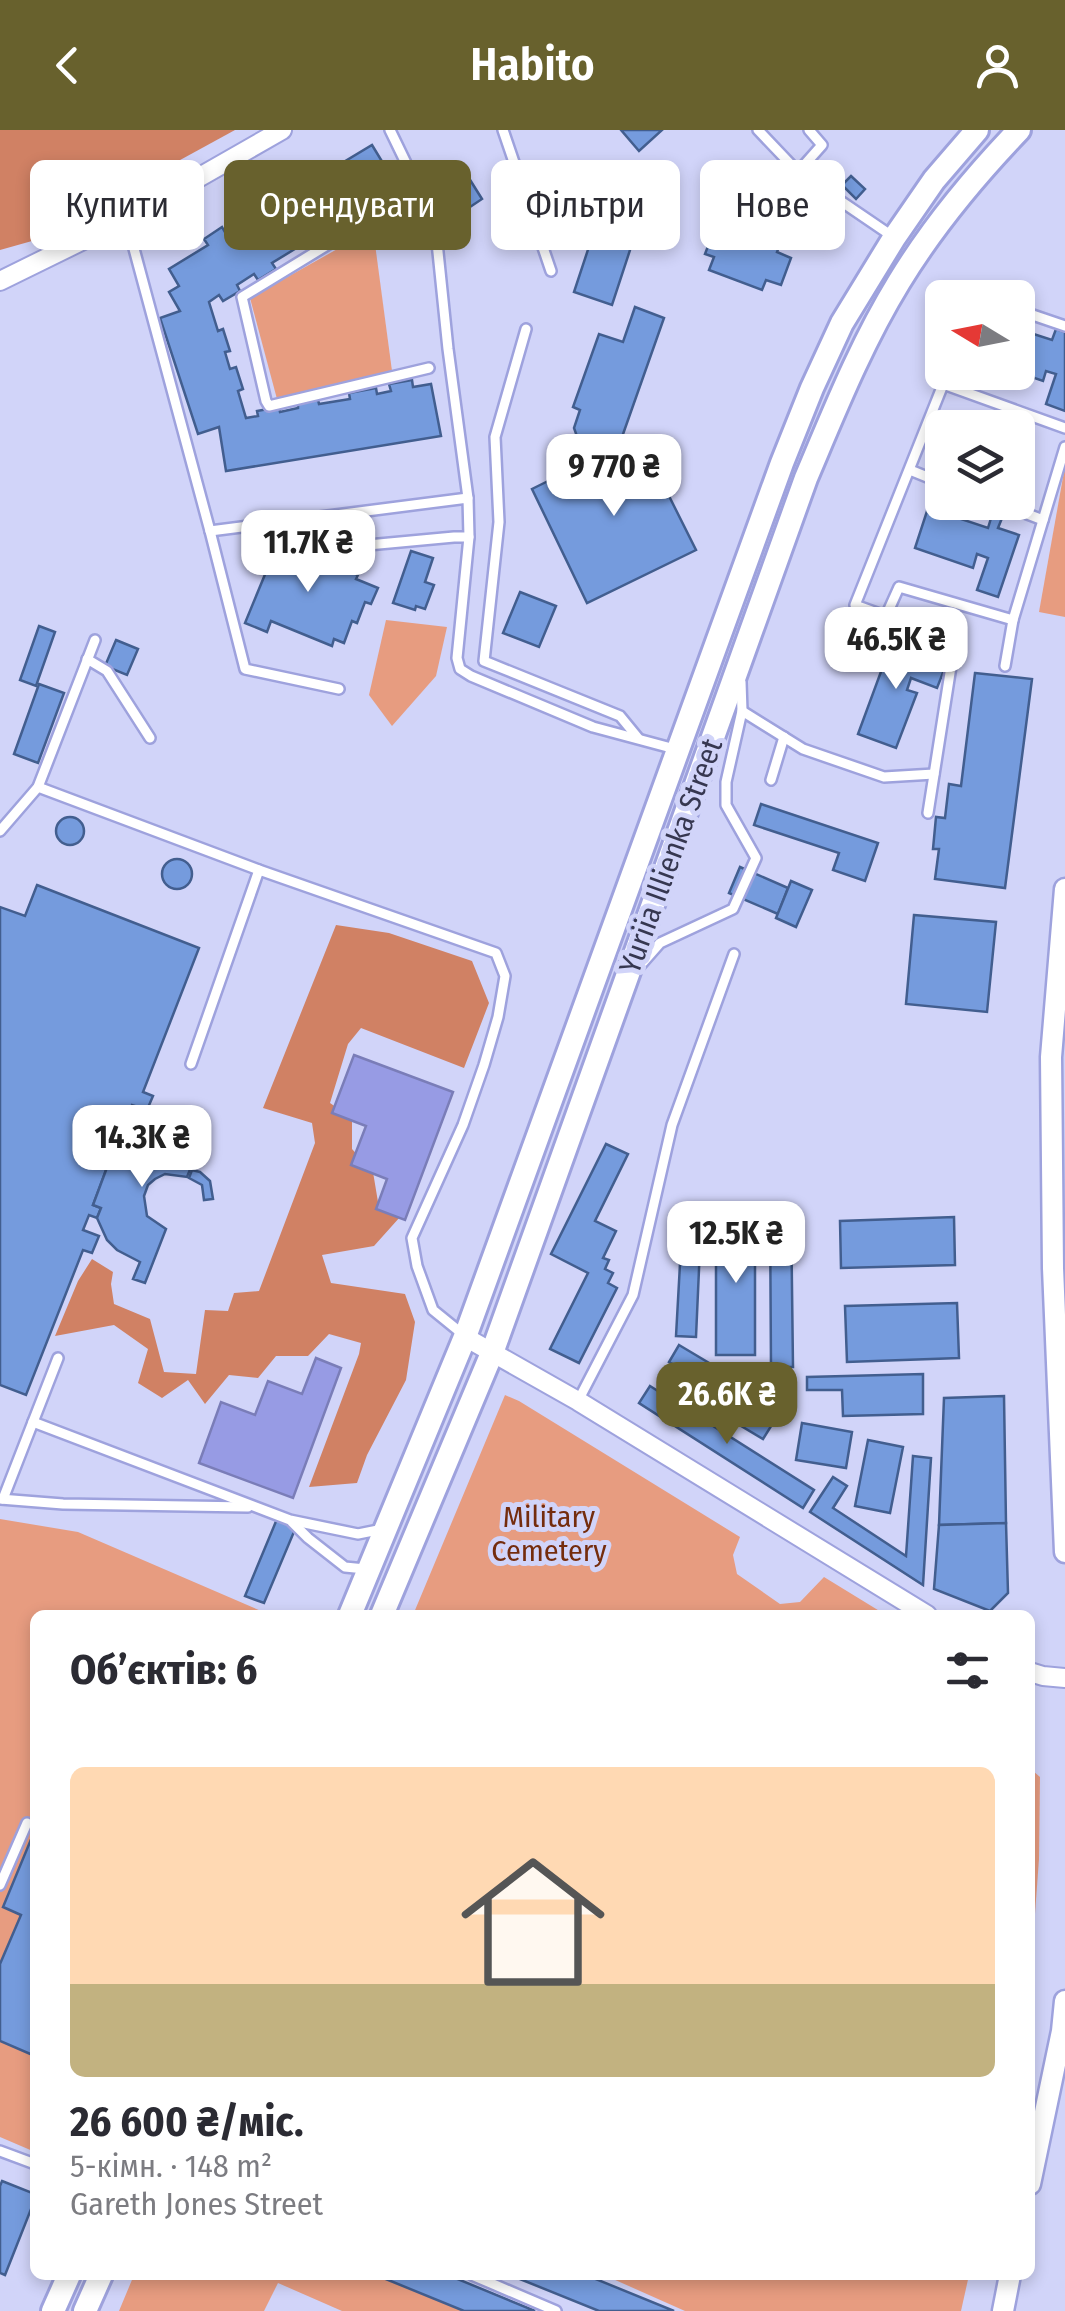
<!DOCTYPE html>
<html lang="uk">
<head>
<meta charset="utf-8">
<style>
	body { margin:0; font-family:"Fira Sans Condensed",sans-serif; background:#f7f7f7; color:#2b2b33; height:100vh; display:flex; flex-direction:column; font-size:38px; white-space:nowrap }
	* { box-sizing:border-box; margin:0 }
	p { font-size:32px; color:#7c7c81 }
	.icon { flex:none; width:55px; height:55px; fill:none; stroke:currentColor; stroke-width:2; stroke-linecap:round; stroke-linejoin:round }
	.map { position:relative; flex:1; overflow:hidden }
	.sheet { position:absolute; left:30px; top:1480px; width:1005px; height:670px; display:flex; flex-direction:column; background:#fff; border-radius:15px; box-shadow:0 5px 15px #0003 }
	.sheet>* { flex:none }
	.guide { position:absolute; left:30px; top:30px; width:1005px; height:90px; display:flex; gap:20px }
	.needle { width:65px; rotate:280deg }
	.controls { position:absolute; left:925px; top:150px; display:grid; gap:20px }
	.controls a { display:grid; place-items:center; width:110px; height:110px; border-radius:15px; background:#fff; box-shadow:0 5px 15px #0003; font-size:50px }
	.price { position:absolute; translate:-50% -85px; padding:0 22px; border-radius:20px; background:#fff; color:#222; font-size:32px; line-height:65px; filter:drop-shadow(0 2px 5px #0008) }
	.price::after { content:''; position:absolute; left:50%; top:60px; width:30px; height:22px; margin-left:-15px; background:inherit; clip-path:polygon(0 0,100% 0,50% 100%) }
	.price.on { background:#68612d; color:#fff }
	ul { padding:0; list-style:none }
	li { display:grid; align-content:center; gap:20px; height:530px; padding:0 40px }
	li+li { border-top:2px solid #e1e1e2 }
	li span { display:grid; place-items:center; height:310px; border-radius:15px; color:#555 }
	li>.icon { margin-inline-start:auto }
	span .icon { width:180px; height:180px; fill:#fffc; stroke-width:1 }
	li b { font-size:42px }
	h2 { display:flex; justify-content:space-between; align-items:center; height:120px; padding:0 40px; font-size:42px }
	.chip { padding:0 35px; border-radius:15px; background:#fff; box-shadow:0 5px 15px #0003; font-size:35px; line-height:90px }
	.chip.on { background:#68612d; color:#fff }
	header { display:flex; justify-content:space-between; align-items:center; height:130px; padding:0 40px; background:#68612d; color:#fff; font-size:45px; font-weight:600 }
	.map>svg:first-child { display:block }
</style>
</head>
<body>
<header><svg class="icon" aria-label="back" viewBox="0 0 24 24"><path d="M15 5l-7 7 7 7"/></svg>Habito<svg class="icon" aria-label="person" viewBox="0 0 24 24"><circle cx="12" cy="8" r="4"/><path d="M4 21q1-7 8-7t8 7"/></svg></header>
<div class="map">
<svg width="1065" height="2181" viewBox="0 0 1065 2181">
	<rect width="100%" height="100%" fill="#d1d4f9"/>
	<g fill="#e79c80">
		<polygon points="373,99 392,241 277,269 250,168"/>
		<polygon points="1065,336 1065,487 1039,482"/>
		<polygon points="386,490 447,497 436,546 392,596 369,565"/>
		<polygon points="505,1265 519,1271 740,1407 733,1425 737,1444 780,1474 800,1472 824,1447 886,1485 413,1485"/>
		<polygon points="0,1389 78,1402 261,1481 259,1485 35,1485 35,2022 0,2007"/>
		<polygon points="1030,1641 1033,1641 1040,1647 1039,1729 1030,1852"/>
		<polygon points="134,2145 376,2145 464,2181 342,2181 278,2153 264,2181 119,2181"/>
		<polygon points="604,2145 969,2145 961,2181 685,2181"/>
	</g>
	<g fill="#d08164">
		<polygon points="0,0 235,0 32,111 0,120"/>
		<polygon points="336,795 389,803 472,831 489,873 464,938 361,898 348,914 330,973 352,988 352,1019 373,1042 378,1072 400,1087 374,1116 322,1125 331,1153 405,1164 415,1192 406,1250 367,1325 357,1353 309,1357 359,1224 361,1213 329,1204 308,1226 276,1226 258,1248 229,1245 205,1274 188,1250 162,1268 138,1253 148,1219 114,1195 55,1206 78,1151 92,1129 113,1142 111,1154 114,1174 150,1189 164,1242 196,1244 205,1180 228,1181 234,1163 259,1161 315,1013 312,993 263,978"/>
	</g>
	<g fill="#979be4" stroke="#7a7db8" stroke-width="2.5">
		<polygon points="354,925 453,962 405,1090 376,1079 387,1049 351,1035 366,996 332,983"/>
		<polygon points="316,1228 341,1238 293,1368 199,1333 221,1272 255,1285 268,1251 302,1264"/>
	</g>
	<g fill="#759bdd" stroke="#425e8f" stroke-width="2.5">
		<polygon points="621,0 662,0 639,21"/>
		<polygon points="372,15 397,56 380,67 383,73 363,85 360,79 335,95 338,100 320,112 316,106 272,133 276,139 258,150 254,144 237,155 240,161 223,171 219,165 209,172 218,201 223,199 230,221 225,222 230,239 236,237 243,259 238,261 246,288 258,286 257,281 279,277 280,282 298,278 298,273 318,270 319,274 350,269 349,263 376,258 377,264 391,261 389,254 412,250 413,257 431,254 441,306 226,341 219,297 198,304 160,188 180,181 169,162 179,156 169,139 208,115 204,109 222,97 226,104 302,57 299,52 319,40 322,45"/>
		<polygon points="462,37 482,69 449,91 428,58"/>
		<polygon points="851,46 865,59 856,69 842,55"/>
		<polygon points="611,50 649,62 612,175 574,162"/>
		<polygon points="730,84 784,104 777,122 791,128 781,155 766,150 762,160 709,140 714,127 705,124 710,111 719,114"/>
		<polygon points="635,177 664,188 622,307 625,313 586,332 574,298 580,280 573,277 599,204 623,212"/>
		<polygon points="1018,199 1052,210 1056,199 1065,202 1065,281 1046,274 1056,244 1046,241 1043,251 1017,242"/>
		<polygon points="626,307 647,312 645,318 696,420 587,473 532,359 625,313"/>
		<polygon points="928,378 988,398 992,385 1002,388 998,398 1019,405 998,467 977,460 988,428 977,424 973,438 915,418"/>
		<polygon points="280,406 304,415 301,422 358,445 356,449 378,458 371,474 365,472 357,493 352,491 344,513 334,509 332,516 271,491 267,502 245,493 266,442 263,417 274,422"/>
		<polygon points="411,421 433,428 425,452 434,455 425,479 416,476 415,480 393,473"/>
		<polygon points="520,462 556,476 539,517 503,503"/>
		<polygon points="39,496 55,502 36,556 20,550"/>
		<polygon points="116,510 138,519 127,545 105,536"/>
		<polygon points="887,513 946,535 937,558 911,548 907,560 917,563 896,618 858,604 882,539 868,534 872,524 882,528"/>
		<polygon points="975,543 1032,549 1005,758 935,749 939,719 933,719 936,687 945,688 949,654 961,656"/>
		<polygon points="39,554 64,563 38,633 14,624"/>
		<polygon points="761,674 878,713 865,751 833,740 839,723 754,695"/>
		<circle cx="70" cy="701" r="14"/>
		<circle cx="177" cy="744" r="15"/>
		<polygon points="740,737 788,758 778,784 729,763"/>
		<polygon points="791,751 812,760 796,797 776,788"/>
		<polygon points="37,755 199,818 143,962 153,966 147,980 132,975 120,1005 130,1009 126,1021 115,1016 93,1075 101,1078 97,1088 89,1085 83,1100 99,1106 92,1123 83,1120 26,1265 0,1255 0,777 25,786"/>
		<polygon points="914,785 996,792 987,882 906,874"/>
		<polygon points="191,991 207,997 187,1047 165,1044 155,1049 148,1055 144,1066 147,1086 166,1099 145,1153 133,1149 140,1132 117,1120 107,1110 97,1088 101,1078 93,1075 115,1016 126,1021 130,1009 151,1001 161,1000 185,1006"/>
		<polygon points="606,1014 628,1024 595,1091 616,1101 603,1128 609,1130 605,1139 613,1143 608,1153 617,1158 579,1233 550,1219 588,1143 551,1124"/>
		<polygon points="192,1040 200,1042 210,1051 213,1069 204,1070 202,1055 189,1048"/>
		<polygon points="770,1078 791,1078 793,1237 771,1237"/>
		<rect x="716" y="1087" width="39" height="138"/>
		<polygon points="954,1087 955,1135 841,1138 840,1091"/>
		<polygon points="681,1116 700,1117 696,1207 676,1206"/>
		<polygon points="957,1173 959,1228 847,1232 845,1176"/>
		<polygon points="679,1215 783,1277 763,1309 671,1254 680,1238 669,1232"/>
		<polygon points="923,1244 923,1284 843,1286 842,1260 807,1260 807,1247"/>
		<polygon points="650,1256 814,1360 803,1378 639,1273"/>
		<polygon points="1004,1266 1006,1393 939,1395 944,1268"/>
		<polygon points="802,1293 852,1302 846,1338 796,1330"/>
		<polygon points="868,1310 903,1317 890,1383 855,1376"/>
		<polygon points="913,1326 931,1328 923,1455 810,1382 833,1347 847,1356 833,1378 906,1426"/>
		<polygon points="277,1389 296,1397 264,1473 245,1466"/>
		<polygon points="1006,1393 1008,1463 990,1481 934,1459 939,1395"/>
		<polygon points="32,1707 35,1708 35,1926 0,1911 0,1834 21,1785 3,1777"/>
		<polygon points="2,2051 35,2064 35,2069 5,2145 0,2143 0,2056"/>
		<polygon points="376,2145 448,2145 535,2181 464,2181"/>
		<polygon points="510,2145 586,2145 674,2181 599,2181"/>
	</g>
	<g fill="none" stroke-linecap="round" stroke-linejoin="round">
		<defs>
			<g id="service">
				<polyline points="390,0 435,93 448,219 468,368"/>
				<polyline points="503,0 551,141"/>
				<polyline points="758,0 798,42 892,106"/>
				<polyline points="798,42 822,15 809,0"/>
				<polyline points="419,59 242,167 266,271 269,276 429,238"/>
				<polyline points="126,89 210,401 468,368 469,407 457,528 460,539 471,546 593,597 675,619"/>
				<polyline points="978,168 981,168"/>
				<polyline points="1018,180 1065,196"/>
				<polyline points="526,199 495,307 499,392 484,531 620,586 638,608"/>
				<polyline points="943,254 1065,298"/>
				<polyline points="910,340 942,353"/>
				<polyline points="996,372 1043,390"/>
				<polyline points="306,390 368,415 454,407 469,407"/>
				<polyline points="210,401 245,539 339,559"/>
				<polyline points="886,486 899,457 1013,490"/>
				<polyline points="87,529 107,541 150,608"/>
				<polyline points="1005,536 1013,490 1065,317"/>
				<polyline points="742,581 803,619 884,647 934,644"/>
				<polyline points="771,650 784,607"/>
				<polyline points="38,657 259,740 496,823 505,846 498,887 484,935 463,995 412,1108 417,1136 433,1180 465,1206"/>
				<polyline points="928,683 955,511 855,475 948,242"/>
				<polyline points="0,701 38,657 95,510"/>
				<polyline points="638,838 660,813 733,779 756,728 726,675 726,652 742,581 741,552"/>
				<polyline points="191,934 259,740"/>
				<polyline points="58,1228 33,1292 290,1390 358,1404 383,1399"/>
				<polyline points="578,1271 633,1165 672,995 734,824"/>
				<polyline points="0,1369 63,1374 248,1377"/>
				<polyline points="3,1369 33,1292"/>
				<polyline points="292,1392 308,1408 345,1437 365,1439"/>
				<polyline points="0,1755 27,1693"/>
				<polyline points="0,2021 35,2034"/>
				<polyline points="472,2145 556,2181"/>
			</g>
			<g id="minor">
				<polyline points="0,151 126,89 282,0"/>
				<polyline points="465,1207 578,1271 927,1485"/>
				<polyline points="1030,1542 1043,1546 1065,1548"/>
			</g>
			<g id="tertiary">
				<polyline points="1065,759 1051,927 1053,1138 1065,1422"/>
				<polyline points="1030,2054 1062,1901 1065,1871"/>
				<polyline points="1003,2181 1010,2145"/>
			</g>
			<g id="secondary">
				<polyline points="350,1485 465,1207 782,333 812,258 842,193 894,108 934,50 977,0"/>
				<path d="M382 1485 492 1223 806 348C834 282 861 214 899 152 933 96 974 47 1019 0"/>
				<polyline points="53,2181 69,2145"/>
				<polyline points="85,2181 101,2145"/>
			</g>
		</defs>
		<use href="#service" stroke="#9ea2dd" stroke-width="14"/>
		<use href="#minor" stroke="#9ea2dd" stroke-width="22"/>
		<use href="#tertiary" stroke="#9ea2dd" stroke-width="25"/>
		<use href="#secondary" stroke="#9ea2dd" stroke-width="28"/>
		<use href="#service" stroke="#fff" stroke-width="9"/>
		<use href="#minor" stroke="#fff" stroke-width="18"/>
		<use href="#tertiary" stroke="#fff" stroke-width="20"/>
		<use href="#secondary" stroke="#fff" stroke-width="22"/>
	</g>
	<g text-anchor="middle" stroke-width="10" stroke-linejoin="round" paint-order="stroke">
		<g font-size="30" fill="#363750" stroke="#d1d4f9">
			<text transform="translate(671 726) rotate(-70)" y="10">Yuriia Illienka Street</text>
		</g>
		<g font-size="30" fill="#742c0d" stroke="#d1d4f9">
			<text x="549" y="1397">Military<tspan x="549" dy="34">Cemetery</tspan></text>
		</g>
	</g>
</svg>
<div class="controls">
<a><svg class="needle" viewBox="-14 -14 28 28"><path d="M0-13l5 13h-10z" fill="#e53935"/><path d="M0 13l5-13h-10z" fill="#7c7c81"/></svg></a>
<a><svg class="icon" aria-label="layers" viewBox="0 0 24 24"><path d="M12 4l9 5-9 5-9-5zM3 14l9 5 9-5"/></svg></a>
</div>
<b class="price" style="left:614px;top:389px">9 770 ₴</b>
<b class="price" style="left:308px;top:465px">11.7K ₴</b>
<b class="price" style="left:896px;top:562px">46.5K ₴</b>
<b class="price" style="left:142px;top:1060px">14.3K ₴</b>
<b class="price" style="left:736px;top:1156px">12.5K ₴</b>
<b class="price on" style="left:727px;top:1317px">26.6K ₴</b>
<div class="guide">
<a class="chip">Купити</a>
<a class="chip on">Орендувати</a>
<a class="chip">Фільтри</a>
<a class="chip">Нове</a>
</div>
<section class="sheet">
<h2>Об’єктів: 6<svg class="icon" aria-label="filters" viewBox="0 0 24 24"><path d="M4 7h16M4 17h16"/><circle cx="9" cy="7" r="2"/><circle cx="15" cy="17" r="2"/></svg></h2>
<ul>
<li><span style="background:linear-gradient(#ffd9b3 70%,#c2b280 0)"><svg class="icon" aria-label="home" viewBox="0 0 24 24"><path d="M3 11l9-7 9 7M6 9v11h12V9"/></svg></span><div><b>26 600 ₴/міс.</b><p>5-кімн. · 148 m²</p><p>Gareth Jones Street</p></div></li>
</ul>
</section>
</div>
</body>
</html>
